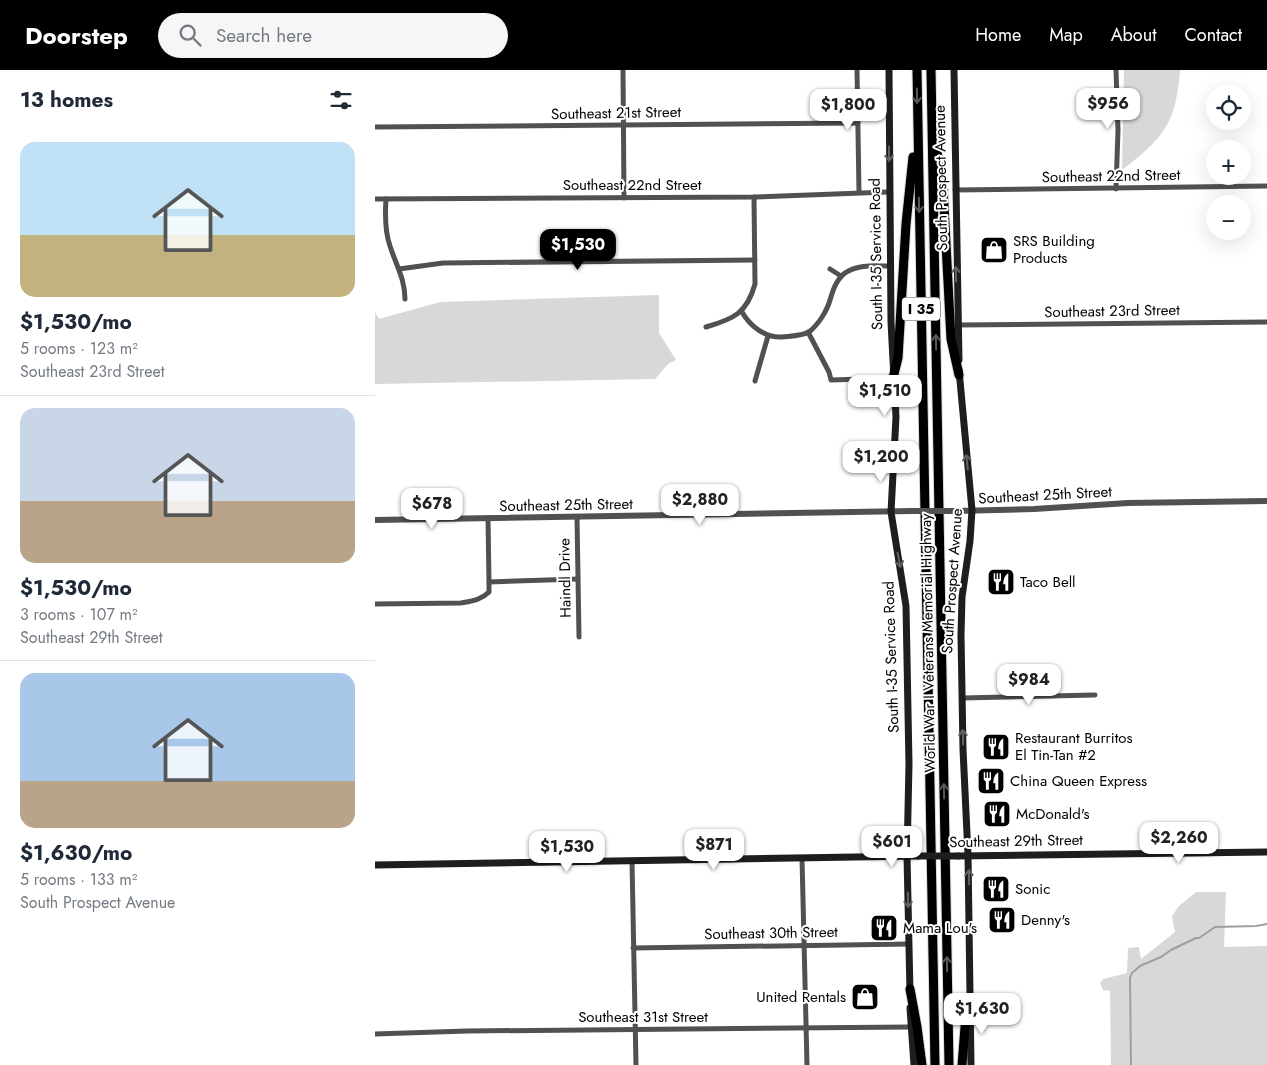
<!DOCTYPE html>
<html lang="en">
<head>
<meta charset="utf-8">
<style>
	body { margin:0; font-family:Jost,sans-serif; background:#f6f6f7; color:#1f2937; height:100vh; display:flex; flex-direction:column; font-size:19px; white-space:nowrap }
	* { box-sizing:border-box; margin:0 }
	p { font-size:16px; color:#747a83 }
	.icon { flex:none; width:28px; height:28px; fill:none; stroke:currentColor; stroke-width:2; stroke-linecap:round; stroke-linejoin:round }
	.map { position:relative; flex:1; overflow:hidden }
	.panel { display:flex; flex-direction:column; background:#fff; width:375px }
	.panel>* { flex:none }
	.controls { position:absolute; left:831px; top:15px; display:grid; gap:10px }
	.controls a { display:grid; place-items:center; width:45px; height:45px; border-radius:50%; background:#fff; box-shadow:0 5px 20px #0002; font-size:25px }
	.price { position:absolute; translate:-50% -42px; padding:0 11px; border-radius:10px; background:#fff; color:#222; font-size:16px; line-height:32px; filter:drop-shadow(0 1px 2px #0008) }
	.price::after { content:''; position:absolute; left:50%; top:30px; width:15px; height:11px; margin-left:-8px; background:inherit; clip-path:polygon(0 0,100% 0,50% 100%) }
	.price.current { background:#000; color:#fff }
	ul { padding:0; list-style:none }
	li { display:grid; align-content:center; gap:10px; height:265px; padding:0 20px }
	li+li { border-top:1px solid #e0e1e3 }
	li span { display:grid; place-items:center; height:155px; border-radius:15px; color:#555 }
	li>.icon { margin-inline-start:auto }
	span .icon { width:90px; height:90px; fill:#fffc; stroke-width:1 }
	li b { font-size:21px }
	h2 { display:flex; justify-content:space-between; align-items:center; height:60px; padding:0 20px; font-size:21px }
	header { display:flex; align-items:center; gap:30px; box-sizing:border-box; height:70px; padding:0 25px; background:#000; color:#fff }
	header strong { font-size:24px }
	nav { display:flex; gap:28px; margin-inline-start:auto; font-size:18px }
	.search { width:350px; height:45px; background:#f6f6f7; display:flex; align-items:center; gap:12px; box-sizing:border-box; padding:0 18px; border-radius:28px; color:#747a83; font-size:19px }
	main { display:flex; flex:1; min-height:0 }
	.map>svg:first-child { display:block }
</style>
</head>
<body>
<header>
<strong>Doorstep</strong>
<div class="search"><svg class="icon" aria-label="search" viewBox="0 0 24 24"><circle cx="10" cy="10" r="6"/><path d="M15 15l6 6"/></svg>Search here</div>
<nav><a>Home</a><a>Map</a><a>About</a><a>Contact</a></nav>
</header>
<main>
<section class="panel">
<h2>13 homes<svg class="icon" aria-label="filters" viewBox="0 0 24 24"><path d="M4 7h16M4 17h16"/><circle cx="9" cy="7" r="2"/><circle cx="15" cy="17" r="2"/></svg></h2>
<ul>
<li><span style="background:linear-gradient(#bfe0f5 60%,#c2b280 0)"><svg class="icon" aria-label="home" viewBox="0 0 24 24"><path d="M3 11l9-7 9 7M6 9v11h12V9"/></svg></span><div><b>$1,530/mo</b><p>5 rooms · 123 m²</p><p>Southeast 23rd Street</p></div></li>
<li><span style="background:linear-gradient(#c9d6e8 60%,#b9a48a 0)"><svg class="icon" aria-label="home" viewBox="0 0 24 24"><path d="M3 11l9-7 9 7M6 9v11h12V9"/></svg></span><div><b>$1,530/mo</b><p>3 rooms · 107 m²</p><p>Southeast 29th Street</p></div></li>
<li><span style="background:linear-gradient(#a9c7e8 70%,#b9a48a 0)"><svg class="icon" aria-label="home" viewBox="0 0 24 24"><path d="M3 11l9-7 9 7M6 9v11h12V9"/></svg></span><div><b>$1,630/mo</b><p>5 rooms · 133 m²</p><p>South Prospect Avenue</p></div></li>
</ul>
</section>
<div class="map">
<svg width="892" height="995" viewBox="0 0 892 995">
	<rect width="100%" height="100%" fill="#fff"/>
	<g fill="#d8d8d8">
		<path d="M749 0H805C801 54 788 68 747 100Z"/>
		<polygon points="284,225 284,263 301,290 293,294 280,309 0,314 0,242 4,249 65,232"/>
		<polygon points="821,822 851,822 849,877 892,876 892,995 736,995 735,921 728,920 725,913 728,909 752,903 753,878 764,877 766,889 800,862 797,846 804,836"/>
	</g>
	<g fill="none" stroke-linecap="round" stroke-linejoin="round">
		<polyline stroke="#9f9f9f" stroke-width="2" points="756,995 755,908 757,903 765,896 786,887 796,880 821,868 824,868 840,857 881,856 892,854"/>
		<defs>
			<g id="motorway">
				<polyline points="542,0 560,995"/>
				<polyline points="556,0 574,995"/>
				<polyline points="562,82 568,117 576,269 584,305"/>
				<polyline points="518,308 523,288 531,154 538,87"/>
				<polyline points="535,919 542,957 547,995"/>
				<polyline points="587,995 590,957 596,935"/>
			</g>
		</defs>
		<use href="#motorway" stroke="#dbdbdb" stroke-width="11"/>
		<g stroke="#515151" stroke-width="5">
			<polyline points="248,0 249,128"/>
			<polyline points="482,0 484,122"/>
			<polyline points="0,57 483,53"/>
			<polyline points="741,119 743,60 741,0"/>
			<polyline points="580,120 892,116"/>
			<polyline points="0,129 379,127 513,122"/>
			<path d="M11 129C10 144 10 162 15 176 21 195 30 209 30 229"/>
			<polyline points="24,199 68,193 380,190"/>
			<polyline points="455,199 466,206"/>
			<path d="M367 242C375 256 390 268 407 267 415 266 427 266 434 262 443 255 452 241 455 230 458 220 461 210 470 203 483 194 500 196 515 196"/>
			<polyline points="582,255 892,252"/>
			<path d="M331 257C359 249 372 243 380 214L379 127"/>
			<polyline points="433,262 454,302 456,310 518,308"/>
			<polyline points="380,311 393,266"/>
			<polyline points="202,447 204,567"/>
			<polyline points="113,448 114,512"/>
			<path d="M0 534 86 533C97 531 106 530 114 522V512L203 509"/>
			<polyline points="587,628 720,625"/>
			<polyline points="427,788 432,995"/>
			<polyline points="257,791 261,995"/>
			<polyline points="258,878 534,874"/>
			<polyline points="0,964 92,961 536,957"/>
		</g>
		<g stroke="#515151" stroke-width="6">
			<polyline points="580,441 659,439 753,433 892,431"/>
			<polyline points="0,450 537,441"/>
		</g>
		<g stroke="#1e1e1e" stroke-width="7">
			<polyline points="514,0 516,252 521,347 516,442 531,536 534,694 532,786 535,922"/>
			<polyline points="579,0 584,290"/>
			<polyline points="584,300 597,440 595,471 587,527 586,565 588,679 593,785 596,995"/>
			<polyline points="583,786 892,782"/>
			<polyline points="0,795 543,786"/>
			<polyline points="535,938 539,995"/>
		</g>
		<use href="#motorway" stroke="#000" stroke-width="9"/>
		<polyline stroke="#515151" stroke-width="6" points="537,441 580,441"/>
		<polyline stroke="#1e1e1e" stroke-width="7" points="543,786 583,786"/>
	</g>
	<defs><path id="oneway-shaft" d="M-6 0H5M1.5-3L5.5 0L1.5 3" fill="none" stroke-width="1.6" stroke-linecap="round" stroke-linejoin="round" transform="scale(1.25)"/></defs>
	<g stroke="#595959">
		<use href="#oneway-shaft" transform="translate(542 26) rotate(89)"/>
		<use href="#oneway-shaft" transform="translate(544 135) rotate(89)"/>
		<use href="#oneway-shaft" transform="translate(561 272) rotate(-91)"/>
		<use href="#oneway-shaft" transform="translate(569 721) rotate(-91)"/>
		<use href="#oneway-shaft" transform="translate(572 894) rotate(-91)"/>
	</g>
	<g stroke="#626262">
		<use href="#oneway-shaft" transform="translate(514 84) rotate(90)"/>
		<use href="#oneway-shaft" transform="translate(581 204) rotate(-91)"/>
		<use href="#oneway-shaft" transform="translate(592 392) rotate(-96)"/>
		<use href="#oneway-shaft" transform="translate(524 490) rotate(79)"/>
		<use href="#oneway-shaft" transform="translate(588 667) rotate(-91)"/>
		<use href="#oneway-shaft" transform="translate(594 807) rotate(-91)"/>
		<use href="#oneway-shaft" transform="translate(533 830) rotate(89)"/>
	</g>
	<defs>
		<symbol id="shop-square" viewBox="-11 -11 22 22"><rect x="-9" y="-9" width="18" height="18" rx="4" fill="#000" stroke="#fff"/><path d="M-5-2.5h2.3a2.7 3.5 0 0 1 5.4 0H5L5.5 6h-11ZM-1.5-2.5h3a1.5 2.3 0 0 0-3 0Z" fill="#fff"/></symbol>
		<symbol id="restaurant-square" viewBox="-11 -11 22 22"><rect x="-9" y="-9" width="18" height="18" rx="4" fill="#000" stroke="#fff"/><path d="M-5-6h1v4h1v-4h1v4h1v-4h1v5L-1.5 .5V6h-2V.5L-5-1ZM5-6V6H3V1.5H1.5Q1.5-4 5-6Z" fill="#fff"/></symbol>
	</defs>
	<g fill-rule="evenodd">
		<use href="#shop-square" x="603" y="164" width="32" height="32"/>
		<use href="#restaurant-square" x="610" y="496" width="32" height="32"/>
		<use href="#restaurant-square" x="605" y="661" width="32" height="32"/>
		<use href="#restaurant-square" x="600" y="695" width="32" height="32"/>
		<use href="#restaurant-square" x="606" y="728" width="32" height="32"/>
		<use href="#restaurant-square" x="605" y="803" width="32" height="32"/>
		<use href="#restaurant-square" x="611" y="834" width="32" height="32"/>
		<use href="#restaurant-square" x="493" y="842" width="32" height="32"/>
		<use href="#shop-square" x="474" y="911" width="32" height="32"/>
	</g>
	<g text-anchor="middle" stroke-width="4" stroke-linejoin="round" paint-order="stroke">
		<rect fill="#fff" stroke="#4c4c4c" stroke-width="1" x="527" y="227.5" width="38" height="23" rx="4"/>
		<g font-size="14" font-weight="bold" fill="#000">
			<text x="546" y="244">I 35</text>
		</g>
		<g font-size="15" fill="#000" stroke="#fff">
			<text transform="translate(241 43) rotate(-1)" y="5">Southeast 21st Street</text>
			<text transform="translate(736 106) rotate(-1)" y="5">Southeast 22nd Street</text>
			<text transform="translate(566 108) rotate(-91)" y="5">South Prospect Avenue</text>
			<text x="257" y="120">Southeast 22nd Street</text>
			<text transform="translate(501 184) rotate(-91)" y="5">South I-35 Service Road</text>
			<text transform="translate(737 241) rotate(-1)" y="5">Southeast 23rd Street</text>
			<text transform="translate(670 425) rotate(-3)" y="5">Southeast 25th Street</text>
			<text transform="translate(191 435) rotate(-1)" y="5">Southeast 25th Street</text>
			<text transform="translate(190 508) rotate(-91)" y="5">Haindl Drive</text>
			<text transform="translate(577 511) rotate(-86)" y="5">South Prospect Avenue</text>
			<text transform="translate(553 573) rotate(-91)" y="5">World War I Veterans Memorial Highway</text>
			<text transform="translate(516 587) rotate(-92)" y="5">South I-35 Service Road</text>
			<text transform="translate(641 771) rotate(-1)" y="5">Southeast 29th Street</text>
			<text transform="translate(396 863) rotate(-1)" y="5">Southeast 30th Street</text>
			<text x="268" y="952">Southeast 31st Street</text>
		</g>
		<g font-size="15" fill="#000" stroke="#fff" text-anchor="start">
			<text x="638" y="176">SRS Building<tspan x="638" dy="17">Products</tspan></text>
			<text x="645" y="517">Taco Bell</text>
			<text x="640" y="673">Restaurant Burritos<tspan x="640" dy="17">El Tin-Tan #2</tspan></text>
			<text x="635" y="716">China Queen Express</text>
			<text x="641" y="749">McDonald's</text>
			<text x="640" y="824">Sonic</text>
			<text x="646" y="855">Denny's</text>
			<text x="528" y="863">Mama Lou's</text>
			<text x="471" y="932" text-anchor="end">United Rentals</text>
		</g>
	</g>
</svg>
<div class="controls">
<a><svg class="icon" aria-label="locate" viewBox="0 0 24 24"><circle cx="12" cy="12" r="6"/><path d="M12 2v4M12 18v4M2 12h4M18 12h4"/></svg></a>
<a>+</a>
<a>−</a>
</div>
<b class="price" style="left:733px;top:60px">$956</b>
<b class="price" style="left:473px;top:61px">$1,800</b>
<b class="price current" style="left:203px;top:201px">$1,530</b>
<b class="price" style="left:510px;top:347px">$1,510</b>
<b class="price" style="left:506px;top:413px">$1,200</b>
<b class="price" style="left:325px;top:456px">$2,880</b>
<b class="price" style="left:57px;top:460px">$678</b>
<b class="price" style="left:654px;top:636px">$984</b>
<b class="price" style="left:804px;top:794px">$2,260</b>
<b class="price" style="left:517px;top:798px">$601</b>
<b class="price" style="left:339px;top:801px">$871</b>
<b class="price" style="left:192px;top:803px">$1,530</b>
<b class="price" style="left:607px;top:965px">$1,630</b>
</div>
</main>
</body>
</html>
